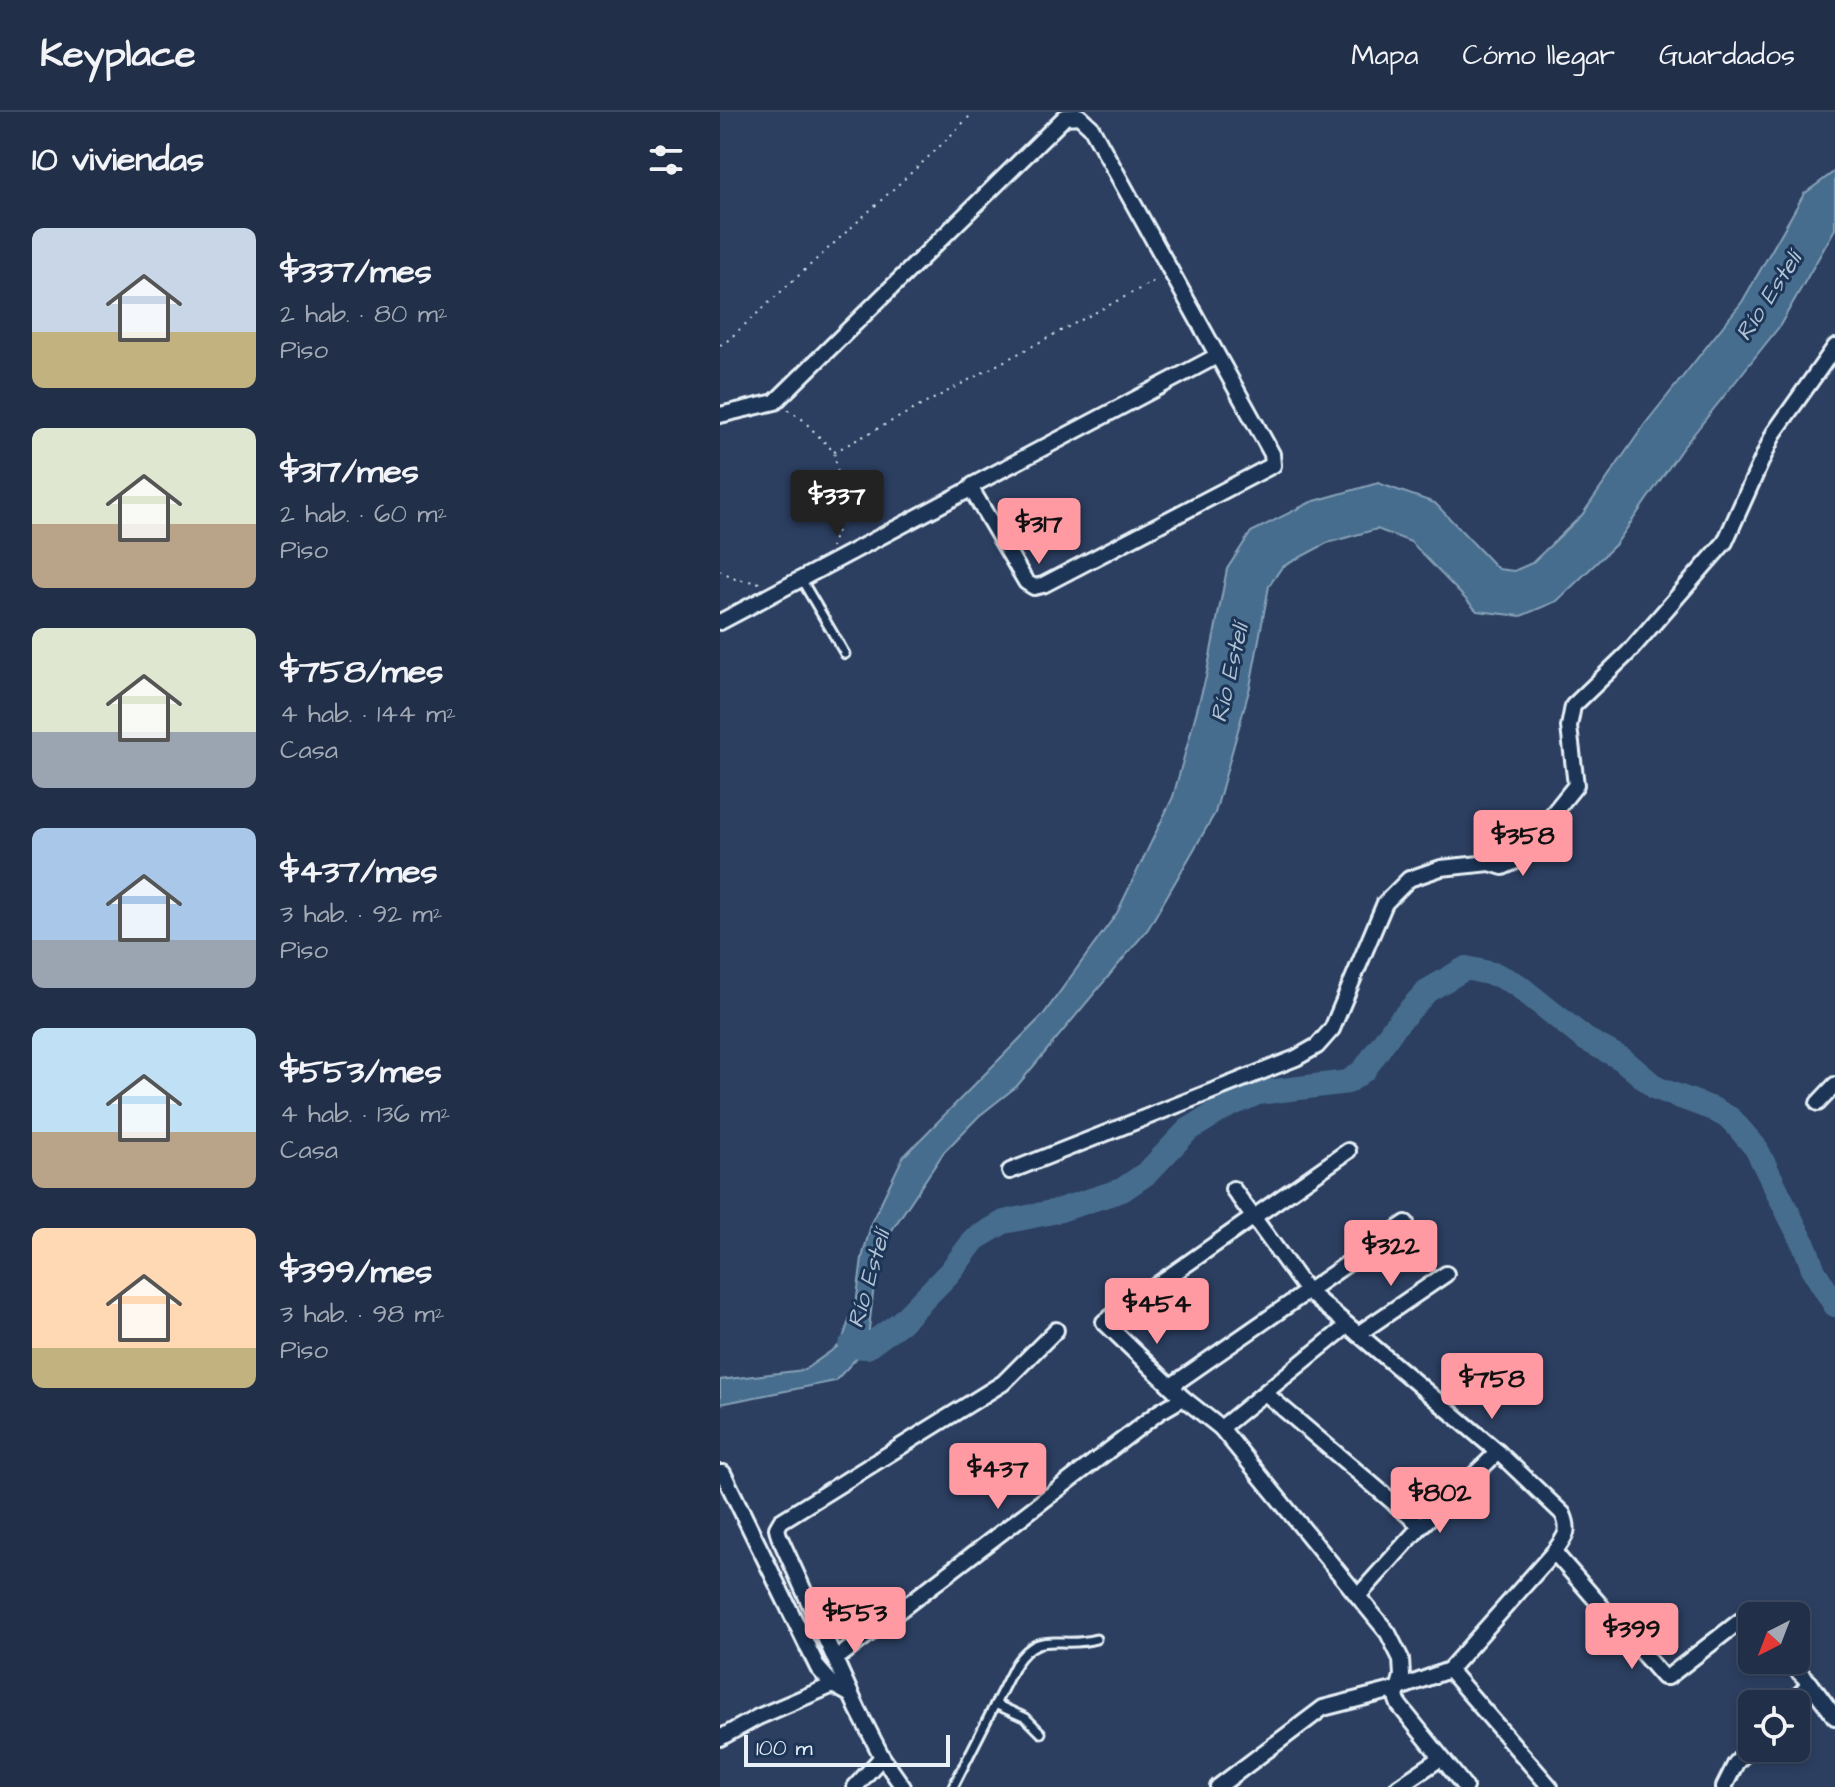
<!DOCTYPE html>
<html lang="es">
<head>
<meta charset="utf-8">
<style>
	body { margin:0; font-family:"Architects Daughter",sans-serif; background:#2d3b53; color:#f1f3f6; height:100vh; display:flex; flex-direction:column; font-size:30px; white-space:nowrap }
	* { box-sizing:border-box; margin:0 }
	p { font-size:26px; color:#a2a9b4 }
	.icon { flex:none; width:44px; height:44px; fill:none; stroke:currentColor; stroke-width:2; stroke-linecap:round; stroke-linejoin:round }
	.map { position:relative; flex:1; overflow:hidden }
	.details { display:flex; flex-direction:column; background:#212f49; width:720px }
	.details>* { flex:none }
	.needle { width:52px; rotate:222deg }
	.tools { position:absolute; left:1018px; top:1490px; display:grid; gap:16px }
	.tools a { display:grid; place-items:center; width:72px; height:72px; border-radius:12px; background:#212f49; box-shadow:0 4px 12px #0003,0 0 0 2px #3e4a61; font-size:40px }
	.scale { position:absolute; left:24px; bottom:20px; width:206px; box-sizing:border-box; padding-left:8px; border:4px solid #e8f1f8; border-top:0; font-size:22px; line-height:28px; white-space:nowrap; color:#e8f1f8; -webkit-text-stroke:6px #1d3557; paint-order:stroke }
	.price { position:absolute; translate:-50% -68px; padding:0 18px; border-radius:8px; background:#ff9aa2; color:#111; font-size:26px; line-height:52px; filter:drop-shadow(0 2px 4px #0008) }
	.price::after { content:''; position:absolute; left:50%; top:48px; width:24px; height:18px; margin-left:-12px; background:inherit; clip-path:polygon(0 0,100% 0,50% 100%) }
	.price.current { background:#222; color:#fff }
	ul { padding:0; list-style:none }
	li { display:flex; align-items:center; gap:24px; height:200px; padding:0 32px }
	li span { display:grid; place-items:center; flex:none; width:224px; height:160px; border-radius:12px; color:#555 }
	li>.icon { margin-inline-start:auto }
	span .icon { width:96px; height:96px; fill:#fffc; stroke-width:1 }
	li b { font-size:34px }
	h2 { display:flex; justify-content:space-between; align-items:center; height:96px; padding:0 32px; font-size:34px }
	header { display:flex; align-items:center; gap:48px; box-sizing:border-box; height:112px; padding:0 40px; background:#212f49; border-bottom:2px solid #3e4a61 }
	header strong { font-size:38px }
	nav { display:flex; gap:44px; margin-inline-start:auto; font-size:28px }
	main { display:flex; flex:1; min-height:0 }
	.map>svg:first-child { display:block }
</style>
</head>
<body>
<header>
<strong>Keyplace</strong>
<nav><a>Mapa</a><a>Cómo llegar</a><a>Guardados</a></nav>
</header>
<main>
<section class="details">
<h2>10 viviendas<svg class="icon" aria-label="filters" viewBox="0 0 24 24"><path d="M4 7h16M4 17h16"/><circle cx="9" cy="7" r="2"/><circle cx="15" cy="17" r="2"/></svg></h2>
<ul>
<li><span style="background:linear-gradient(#c9d6e8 65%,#c2b280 0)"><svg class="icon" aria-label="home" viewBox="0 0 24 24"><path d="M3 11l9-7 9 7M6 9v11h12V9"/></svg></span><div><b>$337/mes</b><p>2 hab. · 80 m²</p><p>Piso</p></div></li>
<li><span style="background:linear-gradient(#dfe7d0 60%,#b9a48a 0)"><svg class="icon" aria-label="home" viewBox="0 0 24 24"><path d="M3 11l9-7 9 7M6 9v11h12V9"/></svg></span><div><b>$317/mes</b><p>2 hab. · 60 m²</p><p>Piso</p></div></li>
<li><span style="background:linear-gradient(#dfe7d0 65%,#9aa5b1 0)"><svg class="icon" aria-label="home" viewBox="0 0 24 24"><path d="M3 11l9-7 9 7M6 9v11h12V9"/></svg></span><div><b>$758/mes</b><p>4 hab. · 144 m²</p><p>Casa</p></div></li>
<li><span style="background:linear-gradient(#a9c7e8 70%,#9aa5b1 0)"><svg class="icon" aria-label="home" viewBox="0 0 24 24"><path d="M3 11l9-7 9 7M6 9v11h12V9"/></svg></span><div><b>$437/mes</b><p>3 hab. · 92 m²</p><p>Piso</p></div></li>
<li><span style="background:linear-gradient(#bfe0f5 65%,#b9a48a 0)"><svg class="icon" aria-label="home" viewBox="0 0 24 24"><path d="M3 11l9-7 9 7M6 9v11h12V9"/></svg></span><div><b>$553/mes</b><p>4 hab. · 136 m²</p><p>Casa</p></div></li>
<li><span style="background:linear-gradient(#ffd9b3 75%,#c2b280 0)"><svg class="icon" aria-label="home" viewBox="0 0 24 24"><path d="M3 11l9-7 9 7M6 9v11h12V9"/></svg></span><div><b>$399/mes</b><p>3 hab. · 98 m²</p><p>Piso</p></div></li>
</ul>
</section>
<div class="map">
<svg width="1115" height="1675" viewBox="0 0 1115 1675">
	<rect width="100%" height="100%" fill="#2c3f61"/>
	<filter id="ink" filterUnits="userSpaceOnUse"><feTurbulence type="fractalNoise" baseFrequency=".0125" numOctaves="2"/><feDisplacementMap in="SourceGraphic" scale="16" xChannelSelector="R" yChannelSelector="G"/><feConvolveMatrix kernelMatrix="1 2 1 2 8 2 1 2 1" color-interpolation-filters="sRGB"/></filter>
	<g filter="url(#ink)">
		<polygon fill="#466d8e" stroke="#87a2b8" stroke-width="2" points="1115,59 1115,117 1059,215 961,338 896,432 837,489 801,504 757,499 691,430 657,417 607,431 562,455 549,474 530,575 495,701 428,817 297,974 259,1004 224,1040 172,1118 154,1173 147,1235 115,1269 0,1292 0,1268 84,1258 121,1232 137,1185 142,1146 152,1109 183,1045 323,903 397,801 453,685 486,565 507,457 531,420 591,390 658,371 715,391 778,457 794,459 812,451 862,403 925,312 1022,190 1084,82"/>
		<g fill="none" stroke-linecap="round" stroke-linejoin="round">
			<polyline stroke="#466d8e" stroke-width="24" points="130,1234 147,1235 181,1210 229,1161 255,1127 284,1110 337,1099 402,1078 427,1061 468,1018 508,994 538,981 628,970 644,958 675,914 707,879 746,856 777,863 796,872 865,927 902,947 936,976 993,997 1011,1007 1036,1036 1086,1137 1094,1159 1115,1193"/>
			<defs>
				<g id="service">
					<polyline points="81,467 125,542"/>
					<polyline points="275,1592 306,1606 321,1621"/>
					<path d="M233 1675 295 1553C320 1515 338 1538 376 1527"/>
				</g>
				<g id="minor">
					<polyline points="0,303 55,290 345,5 359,4 371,15 552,342 553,353 323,473 314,475 306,470 253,380 253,373 497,244"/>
					<polyline points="0,510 252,376"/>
					<polyline points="1098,991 1115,973"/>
					<polyline points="628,1039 384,1210 463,1286 501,1316 668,1521 681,1547 682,1564 676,1585 679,1593 745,1675"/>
					<polyline points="290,1059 576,946 597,934 612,917 665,791 689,767 721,756 770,751 783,755 794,750 856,673 849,615 853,594 908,541 1005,430 1054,321 1115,235"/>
					<polyline points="638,1222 726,1162"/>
					<polyline points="451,1274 686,1111"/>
					<polyline points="545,1281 701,1414"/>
					<polyline points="501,1316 627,1214"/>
					<polyline points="0,1361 3,1361 98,1556 113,1573 131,1583"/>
					<polyline points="834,1440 943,1565 948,1565 1020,1509 1032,1511"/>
					<polyline points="638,1484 701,1414 778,1340"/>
					<polyline points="116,1547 439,1300 463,1286"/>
					<polyline points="1067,1548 1090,1571 1115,1605"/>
					<polyline points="729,1558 830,1675"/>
					<polyline points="1071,1592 1090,1571"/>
					<polyline points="0,1626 38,1605 113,1573"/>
					<polyline points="135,1675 162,1645"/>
					<polyline points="183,1675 162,1645 138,1598 59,1424 57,1416 61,1409 283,1271 336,1218"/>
					<path d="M498 1675 603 1596 677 1577 729 1558 834 1440C845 1425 851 1420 843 1402L778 1340 586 1178 513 1077"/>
					<polyline points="678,1675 721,1646"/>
					<polyline points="1004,1675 1016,1651 1032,1634"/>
				</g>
			</defs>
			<use href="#service" stroke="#e8f1f8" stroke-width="13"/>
			<use href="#minor" stroke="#e8f1f8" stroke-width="20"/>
			<g stroke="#e8f1f8" stroke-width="2" stroke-dasharray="2 6" stroke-linecap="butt">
				<polyline points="0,233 7,229 215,39 254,0"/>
				<polyline points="68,298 81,306 114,340 125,397 111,435"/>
				<polyline points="114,340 438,167"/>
				<polyline points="0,458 15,467 40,471"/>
			</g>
			<use href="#service" stroke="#1d3557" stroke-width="7"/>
			<use href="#minor" stroke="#1d3557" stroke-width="14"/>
		</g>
	</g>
	<g text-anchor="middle" stroke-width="6" stroke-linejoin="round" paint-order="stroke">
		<g font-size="24" font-style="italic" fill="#afc3d3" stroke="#1d3557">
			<text transform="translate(1048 184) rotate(-57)" y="8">Río Estelí</text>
			<text transform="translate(509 561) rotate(-77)" y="8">Río Estelí</text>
			<text transform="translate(148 1167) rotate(-74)" y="8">Río Estelí</text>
		</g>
	</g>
</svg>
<div class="tools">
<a><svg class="needle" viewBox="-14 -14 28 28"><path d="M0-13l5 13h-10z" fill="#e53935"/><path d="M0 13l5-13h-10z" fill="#a2a9b4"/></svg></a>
<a><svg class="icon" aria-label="locate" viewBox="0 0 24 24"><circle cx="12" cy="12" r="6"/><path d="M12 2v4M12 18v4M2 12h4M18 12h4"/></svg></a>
</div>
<div class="scale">100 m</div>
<b class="price current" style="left:117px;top:426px">$337</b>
<b class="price" style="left:319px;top:454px">$317</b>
<b class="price" style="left:803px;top:766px">$358</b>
<b class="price" style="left:671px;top:1176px">$322</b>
<b class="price" style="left:437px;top:1234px">$454</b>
<b class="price" style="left:772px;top:1309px">$758</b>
<b class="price" style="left:278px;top:1399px">$437</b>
<b class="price" style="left:720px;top:1423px">$802</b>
<b class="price" style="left:135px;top:1543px">$553</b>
<b class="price" style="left:912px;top:1559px">$399</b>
</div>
</main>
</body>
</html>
